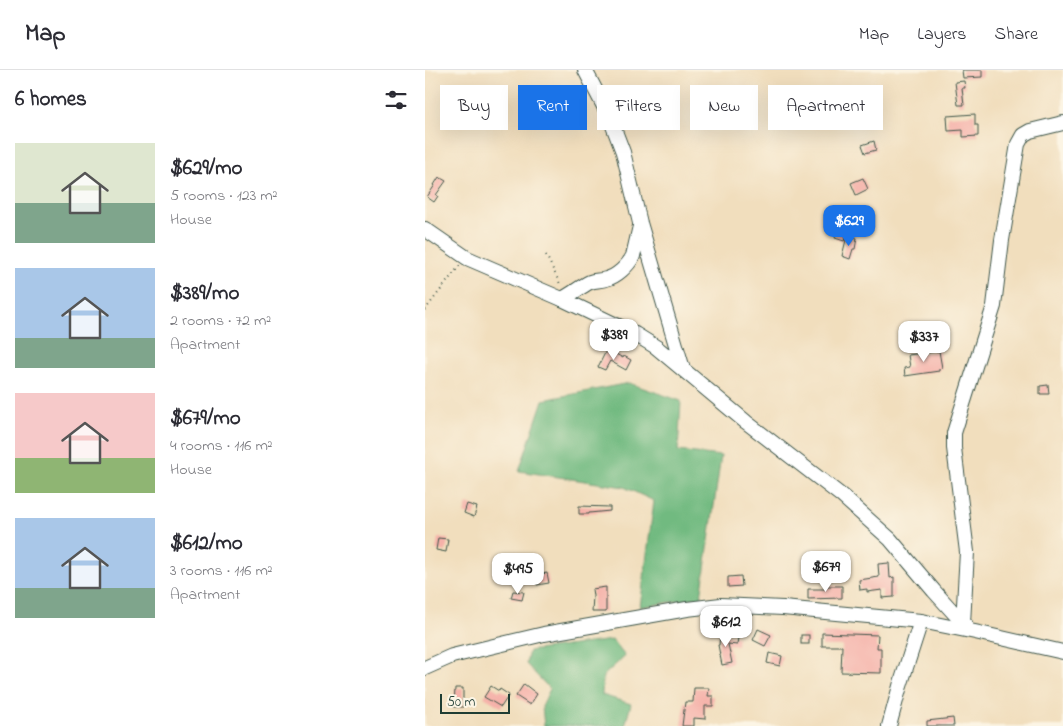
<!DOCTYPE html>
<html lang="en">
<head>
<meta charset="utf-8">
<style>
	body { margin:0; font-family:"Indie Flower",sans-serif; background:#f2f2f3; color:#2b2b33; height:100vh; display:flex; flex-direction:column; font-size:19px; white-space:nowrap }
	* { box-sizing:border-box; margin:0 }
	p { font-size:16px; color:#7c7c81 }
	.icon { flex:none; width:28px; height:28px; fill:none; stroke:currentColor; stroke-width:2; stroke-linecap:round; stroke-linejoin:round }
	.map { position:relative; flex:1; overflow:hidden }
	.sheet { display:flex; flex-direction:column; background:#fff; width:425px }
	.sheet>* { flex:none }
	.banner { position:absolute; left:15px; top:15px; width:475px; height:45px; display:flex; gap:10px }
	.scale { position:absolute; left:15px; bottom:12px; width:70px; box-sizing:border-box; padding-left:5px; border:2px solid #1f3d34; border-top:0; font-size:14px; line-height:18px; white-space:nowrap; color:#1f3d34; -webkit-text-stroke:4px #fcf5e5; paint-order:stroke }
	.price { position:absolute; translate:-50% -42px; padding:0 11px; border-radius:10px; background:#fff; color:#222; font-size:16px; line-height:32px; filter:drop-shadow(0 1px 2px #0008) }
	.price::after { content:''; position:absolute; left:50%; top:30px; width:15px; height:11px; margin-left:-8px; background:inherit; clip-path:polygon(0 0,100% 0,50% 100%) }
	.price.current { background:#1a73e8; color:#fff }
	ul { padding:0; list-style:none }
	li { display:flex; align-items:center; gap:15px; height:125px; padding:0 15px }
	li span { display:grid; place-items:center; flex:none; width:140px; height:100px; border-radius:0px; color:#555 }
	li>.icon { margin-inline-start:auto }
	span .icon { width:60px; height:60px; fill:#fffc; stroke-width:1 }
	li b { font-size:21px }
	h2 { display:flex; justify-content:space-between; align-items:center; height:60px; padding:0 15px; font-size:21px }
	.chip { padding:0 18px; border-radius:0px; background:#fff; box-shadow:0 5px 20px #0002; font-size:18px; line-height:45px }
	.chip.current { background:#1a73e8; color:#fff }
	header { display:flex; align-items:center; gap:30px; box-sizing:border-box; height:70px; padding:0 25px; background:#fff; border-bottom:1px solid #e1e1e2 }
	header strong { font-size:24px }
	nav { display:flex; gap:28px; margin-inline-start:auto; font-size:18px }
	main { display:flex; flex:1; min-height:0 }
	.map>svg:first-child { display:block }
</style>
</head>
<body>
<header>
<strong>Map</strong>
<nav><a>Map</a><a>Layers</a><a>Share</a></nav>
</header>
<main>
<section class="sheet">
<h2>6 homes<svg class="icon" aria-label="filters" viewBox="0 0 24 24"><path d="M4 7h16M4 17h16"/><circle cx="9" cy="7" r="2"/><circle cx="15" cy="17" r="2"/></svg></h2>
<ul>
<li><span style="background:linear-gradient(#dfe7d0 60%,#7fa58c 0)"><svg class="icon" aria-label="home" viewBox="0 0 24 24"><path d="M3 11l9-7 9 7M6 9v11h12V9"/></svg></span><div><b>$629/mo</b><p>5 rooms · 123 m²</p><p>House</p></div></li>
<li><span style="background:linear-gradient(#a9c7e8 70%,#7fa58c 0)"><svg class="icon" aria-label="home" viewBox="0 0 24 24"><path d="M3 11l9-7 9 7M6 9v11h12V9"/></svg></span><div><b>$389/mo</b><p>2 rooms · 72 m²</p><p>Apartment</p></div></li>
<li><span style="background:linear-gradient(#f6c9c9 65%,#8fb573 0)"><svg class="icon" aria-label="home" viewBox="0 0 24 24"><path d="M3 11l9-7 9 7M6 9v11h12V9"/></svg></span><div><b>$679/mo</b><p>4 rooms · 116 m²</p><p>House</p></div></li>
<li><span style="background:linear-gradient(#a9c7e8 70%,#7fa58c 0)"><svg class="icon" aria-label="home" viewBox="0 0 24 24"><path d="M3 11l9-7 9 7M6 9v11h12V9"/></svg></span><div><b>$612/mo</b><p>3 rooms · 116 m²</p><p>Apartment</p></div></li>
</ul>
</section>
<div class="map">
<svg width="638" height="656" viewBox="0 0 638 656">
	<rect width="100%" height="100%" fill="#fcf5e5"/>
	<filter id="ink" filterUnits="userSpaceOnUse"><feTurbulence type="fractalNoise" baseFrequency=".02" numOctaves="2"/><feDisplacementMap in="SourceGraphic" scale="10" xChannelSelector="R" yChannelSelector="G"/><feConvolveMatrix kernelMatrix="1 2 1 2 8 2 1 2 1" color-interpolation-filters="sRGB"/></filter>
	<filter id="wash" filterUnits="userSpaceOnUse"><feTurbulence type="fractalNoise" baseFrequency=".0096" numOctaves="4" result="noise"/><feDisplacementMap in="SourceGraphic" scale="20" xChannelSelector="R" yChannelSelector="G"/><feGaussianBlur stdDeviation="1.12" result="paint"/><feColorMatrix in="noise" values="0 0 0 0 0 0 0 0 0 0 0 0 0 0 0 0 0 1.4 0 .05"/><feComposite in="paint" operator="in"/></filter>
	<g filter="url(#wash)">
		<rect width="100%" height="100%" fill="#f1debd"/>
		<g fill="#71ba80" stroke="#487c5a">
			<polygon points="204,313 256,331 253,381 296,386 276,527 215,537 229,431 199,417 94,401 118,330"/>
			<polygon points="187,570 200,586 178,606 177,625 206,634 200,656 119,656 117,636 125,619 101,594 104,581"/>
		</g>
		<g id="blocks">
			<g fill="#f5b0a8">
				<polygon points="537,0 557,0 557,7 538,8"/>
				<polygon points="539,11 540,18 537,18 539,35 533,35 530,12"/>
				<polygon points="550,44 550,55 553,55 553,66 538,67 538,60 523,61 522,46"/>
				<polygon points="449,71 451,80 440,83 437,75"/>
				<polygon points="14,107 21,111 11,125 13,126 9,132 2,127 10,115 9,115"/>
				<polygon points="438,108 443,119 431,125 426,113"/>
				<polygon points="412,161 422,164 419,171 410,168"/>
				<polygon points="422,166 432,168 430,179 428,179 425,189 417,186"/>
				<polygon points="182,279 198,288 199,286 206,290 201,300 185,291 180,300 173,297"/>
				<polygon points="514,281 517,298 514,299 514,301 480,306 479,298 485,297 483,285"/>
				<polygon points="623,315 624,324 615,324 615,316"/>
				<polygon points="42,434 52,437 49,447 39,443"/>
				<polygon points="154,436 185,437 185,441 164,443 164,444 154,444"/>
				<polygon points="13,468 23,469 21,482 11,480"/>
				<polygon points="464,493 465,508 469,507 469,527 457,528 457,520 442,522 442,519 435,520 434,510 454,507 453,494"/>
				<polygon points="122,503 124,513 112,515 110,505"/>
				<polygon points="316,506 317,516 303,517 303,507"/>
				<polygon points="401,516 417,516 417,528 383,529 383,519 401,519"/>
				<polygon points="181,517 181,542 167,542 168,526 167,519"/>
				<polygon points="88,521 99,522 97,530 86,528"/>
				<polygon points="333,559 346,565 340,576 328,570"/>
				<polygon points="397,563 453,565 452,578 456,578 456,603 416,602 417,576 397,576"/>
				<polygon points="295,565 313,567 312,575 303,574 307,593 297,595 293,575 294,575"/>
				<rect x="376" y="565" width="8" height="9"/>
				<polygon points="344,583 357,586 355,596 342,593"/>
				<polygon points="99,614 112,624 105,635 91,626"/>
				<polygon points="66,616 74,621 75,619 84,625 76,637 59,627"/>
				<polygon points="30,618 38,618 38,637 29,637"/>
				<polygon points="269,618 284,618 283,626 288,626 288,636 280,636 280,649 269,648 269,656 257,656 260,632 268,632"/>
				<polygon points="528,648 529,656 502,656 502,651"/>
			</g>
		</g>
	</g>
	<g filter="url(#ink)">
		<use href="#blocks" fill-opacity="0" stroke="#3e5549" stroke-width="1"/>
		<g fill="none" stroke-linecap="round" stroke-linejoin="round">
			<defs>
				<g id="minor">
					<polyline points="160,0 185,48 198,82 215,153 258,299"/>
					<polyline points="0,159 42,188 137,229 210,264 231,277 321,352 417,426 465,469 509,521 538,553"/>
					<path d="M137 229C147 224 155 217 165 212 170 210 175 211 181 209 191 207 203 196 208 186L215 156"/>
					<polyline points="541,555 538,553 542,482 529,378 529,363 569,236 577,170 593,74 598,65 605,61 638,53"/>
					<polyline points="0,598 27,586 119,564 262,539 296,535 358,538 496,551 550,562 638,582"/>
					<polyline points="464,656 475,616 496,551"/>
				</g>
			</defs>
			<use href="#minor" stroke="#3e5549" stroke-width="16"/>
			<g stroke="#3e5549" stroke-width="2" stroke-dasharray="1 4" stroke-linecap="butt">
				<polyline points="121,185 136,216"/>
				<polyline points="0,240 35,195"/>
			</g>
			<use href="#minor" stroke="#fff" stroke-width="14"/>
		</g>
	</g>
</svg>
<div class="scale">50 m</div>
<b class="price current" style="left:424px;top:177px">$629</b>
<b class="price" style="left:189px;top:291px">$389</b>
<b class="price" style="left:499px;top:293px">$337</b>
<b class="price" style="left:401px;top:523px">$679</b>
<b class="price" style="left:93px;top:525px">$495</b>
<b class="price" style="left:301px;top:578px">$612</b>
<div class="banner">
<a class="chip">Buy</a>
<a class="chip current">Rent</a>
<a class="chip">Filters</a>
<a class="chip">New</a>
<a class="chip">Apartment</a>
</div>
</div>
</main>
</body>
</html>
